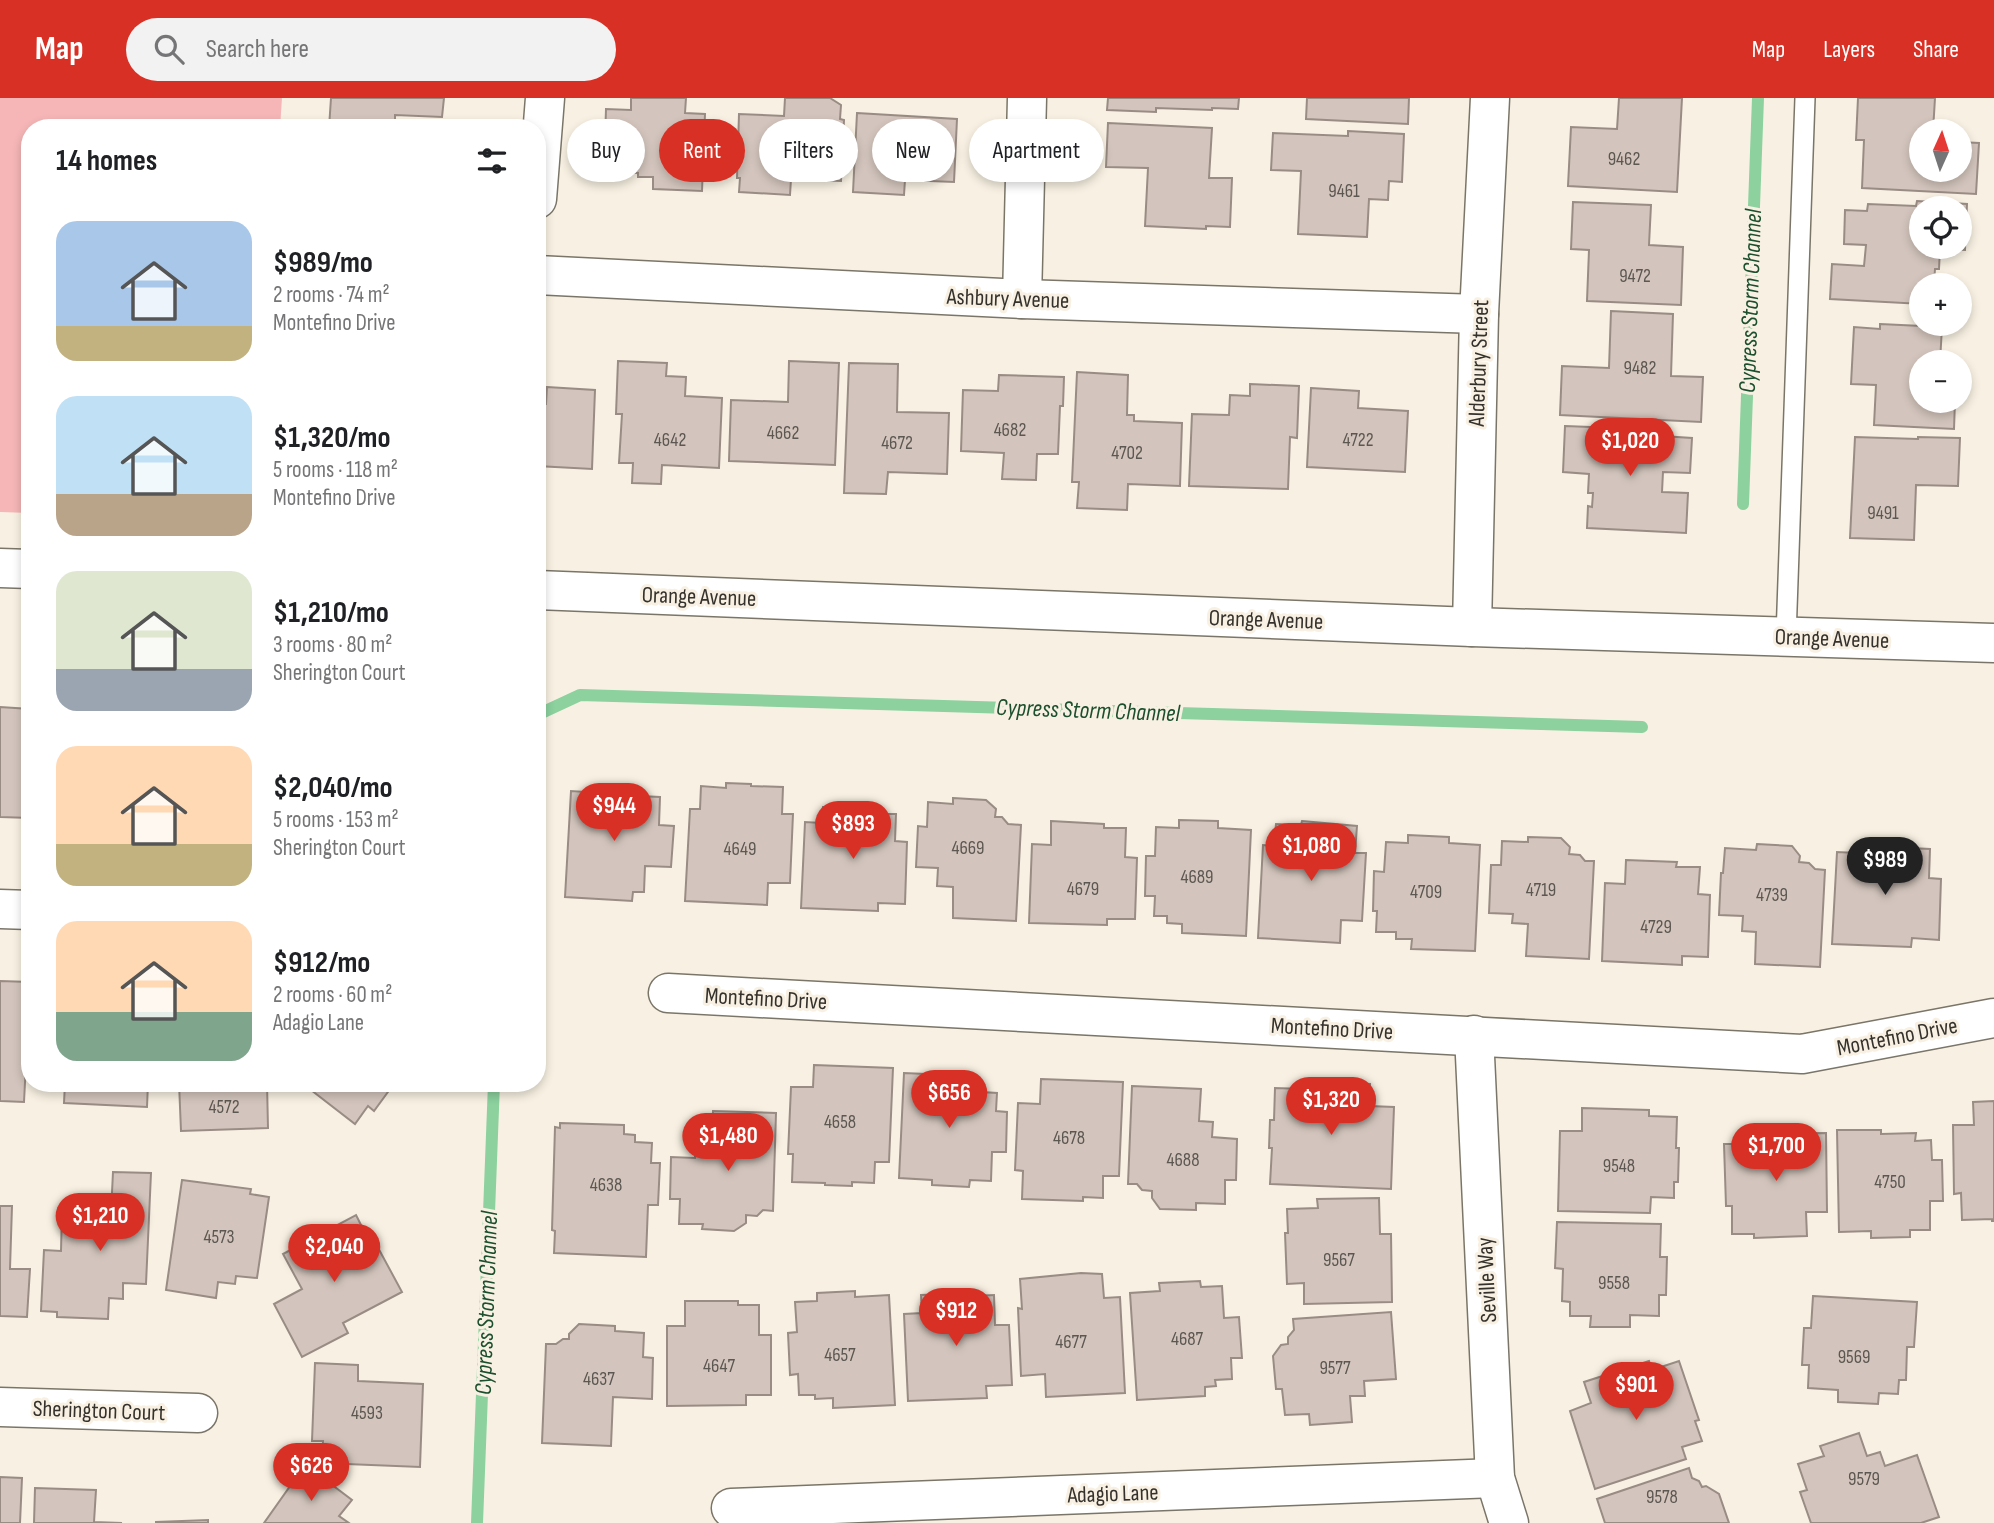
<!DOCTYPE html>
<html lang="en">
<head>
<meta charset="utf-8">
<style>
	body { margin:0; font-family:"Sofia Sans Condensed",sans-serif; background:#f2f2f2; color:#202124; height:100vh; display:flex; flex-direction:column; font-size:26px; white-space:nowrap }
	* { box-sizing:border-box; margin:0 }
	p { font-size:23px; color:#757577 }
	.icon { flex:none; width:38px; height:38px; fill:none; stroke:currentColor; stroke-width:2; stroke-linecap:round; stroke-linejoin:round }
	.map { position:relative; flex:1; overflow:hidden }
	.drawer { position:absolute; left:21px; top:21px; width:525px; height:973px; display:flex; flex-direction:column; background:#fff; border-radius:28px; box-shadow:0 4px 10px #0003 }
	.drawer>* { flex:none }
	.top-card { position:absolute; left:567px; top:21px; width:665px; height:63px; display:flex; gap:14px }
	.needle { width:46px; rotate:3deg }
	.fabs { position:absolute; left:1909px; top:21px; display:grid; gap:14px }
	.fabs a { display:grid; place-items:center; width:63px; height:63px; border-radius:50%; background:#fff; box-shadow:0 4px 10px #0003; font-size:35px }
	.price { position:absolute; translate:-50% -60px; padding:0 16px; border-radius:24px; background:#d93025; color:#fff; font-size:23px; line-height:46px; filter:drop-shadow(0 2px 4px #0008) }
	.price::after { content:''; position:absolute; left:50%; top:42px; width:21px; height:16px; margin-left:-10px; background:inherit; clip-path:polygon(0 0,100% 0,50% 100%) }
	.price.current { background:#222; color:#fff }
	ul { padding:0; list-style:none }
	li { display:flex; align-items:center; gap:21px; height:175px; padding:0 35px }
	li span { display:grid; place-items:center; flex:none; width:196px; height:140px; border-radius:21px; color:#555 }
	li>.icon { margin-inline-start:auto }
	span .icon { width:84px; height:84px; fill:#fffc; stroke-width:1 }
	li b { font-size:30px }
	h2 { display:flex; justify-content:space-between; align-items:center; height:84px; padding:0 35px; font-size:30px }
	.pill { padding:0 24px; border-radius:32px; background:#fff; box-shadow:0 4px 10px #0003; font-size:24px; line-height:63px }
	.pill.current { background:#d93025; color:#fff }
	header { display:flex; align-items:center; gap:42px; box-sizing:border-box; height:98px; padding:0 35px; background:#d93025; color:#fff }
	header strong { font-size:33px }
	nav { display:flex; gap:38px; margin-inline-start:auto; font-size:24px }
	.search { width:490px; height:63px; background:#f2f2f2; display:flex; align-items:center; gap:18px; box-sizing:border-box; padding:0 24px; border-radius:38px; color:#757577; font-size:26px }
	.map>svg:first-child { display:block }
</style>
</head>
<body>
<header>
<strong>Map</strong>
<div class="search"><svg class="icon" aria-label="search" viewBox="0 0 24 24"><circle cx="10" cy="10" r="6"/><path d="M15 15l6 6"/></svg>Search here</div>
<nav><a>Map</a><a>Layers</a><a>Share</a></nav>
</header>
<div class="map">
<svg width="1994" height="1425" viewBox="0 0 1994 1425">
	<rect width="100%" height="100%" fill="#f8f1e3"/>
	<polygon fill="#f6b6b7" points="0,0 282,0 280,30 30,30 30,415 0,414"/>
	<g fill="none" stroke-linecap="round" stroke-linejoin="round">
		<g stroke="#8cd19e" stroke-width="12">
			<polyline points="1743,406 1758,0"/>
			<polyline points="537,617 580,597 1642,629"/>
			<polyline points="477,1425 494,985"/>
		</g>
	</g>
	<g fill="#d3c5bd" stroke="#998c84" stroke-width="2" fill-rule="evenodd">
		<polygon points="331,0 444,0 442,19 395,17 395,30 329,30"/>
		<polygon points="631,0 686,0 685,15 705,16 702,93 653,91 653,79 638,79 638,75 604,73 606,11 631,12"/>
		<polygon points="785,0 830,0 841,7 840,21 844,22 841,83 791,81 790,97 739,94 740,80 737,80 739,16 784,18"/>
		<polygon points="1108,0 1239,0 1238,11 1212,10 1212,12 1156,10 1156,14 1107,12"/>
		<polygon points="1307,0 1409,0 1408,26 1306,21"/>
		<polygon points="1619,0 1682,0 1677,94 1568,88 1571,29 1617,31"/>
		<polygon points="1858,0 1935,0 1933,33 1922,33 1922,72 1960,72 1960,44 1979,45 1976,96 1862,90 1864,42 1856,42"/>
		<polygon points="857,15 957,21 954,84 905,82 904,97 853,94"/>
		<polygon points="1108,25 1212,30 1209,80 1232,80 1230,129 1206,128 1206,131 1145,128 1148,70 1106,69"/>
		<polygon points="1348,33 1404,36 1402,84 1389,83 1388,102 1369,101 1367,139 1298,136 1301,73 1271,72 1273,35 1348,38"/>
		<path d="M1917 103 1967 106 1965 152 1940 151 1939 171H1935L1934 185H1940V187H1922V206L1830 201 1832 166 1864 168 1866 147 1844 146 1845 112 1867 113 1868 106 1916 108ZM1922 110H1960V149H1922Z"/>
		<polygon points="1573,104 1651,107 1649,147 1683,149 1681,207 1587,203 1589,152 1571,151"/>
		<polygon points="1611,213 1673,216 1671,278 1703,279 1701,324 1560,317 1562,268 1609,270"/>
		<polygon points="1880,226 1942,229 1940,264 1922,264 1922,303 1955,303 1954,331 1874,327 1876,287 1851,286 1854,229 1880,231"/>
		<polygon points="618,263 667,265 666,278 686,279 685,298 722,300 719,370 662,367 661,386 632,385 633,365 619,365 622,316 616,316"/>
		<polygon points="789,263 839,265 835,367 729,363 731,302 788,304"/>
		<polygon points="849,265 898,266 897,314 949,315 947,376 888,374 886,396 844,395"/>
		<polygon points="1077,274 1128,277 1127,317 1134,317 1134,323 1182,325 1180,388 1128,386 1127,412 1077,410 1079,384 1072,384"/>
		<polygon points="999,277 1064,279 1063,308 1060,308 1058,356 1037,356 1036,382 1002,381 1004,355 961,353 963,292 998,293"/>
		<polygon points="1250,286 1299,288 1297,340 1290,339 1288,391 1189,388 1192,316 1229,317 1230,297 1250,298"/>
		<polygon points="547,289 595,292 592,371 537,368 537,306 546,306"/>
		<polygon points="1311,290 1359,293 1358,310 1408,313 1405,374 1307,369"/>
		<polygon points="1565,328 1616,330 1615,335 1692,340 1690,375 1663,374 1662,394 1688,395 1686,435 1587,430 1588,408 1592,409 1593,395 1588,395 1589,376 1563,374"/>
		<polygon points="1855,339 1918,341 1918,339 1960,340 1958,388 1916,387 1914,442 1850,440"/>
		<polygon points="0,609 30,611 30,720 0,719"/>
		<polygon points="726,685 751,686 751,688 783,689 782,716 793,716 790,785 768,785 767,807 685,803 690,711 700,711 701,688 726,690"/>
		<polygon points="601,689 639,691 639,698 660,699 659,727 674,728 671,769 645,768 644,794 633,794 632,803 565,799 571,693 601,695"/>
		<polygon points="953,700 986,702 996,711 995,719 1002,719 1008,726 1021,727 1016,823 953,820 953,789 937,788 938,770 916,769 918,728 927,729 928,704 953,706"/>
		<polygon points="823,709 875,711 874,716 896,716 895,743 907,744 905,806 878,805 878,813 801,810 805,724 822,725"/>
		<polygon points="1179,722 1218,723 1218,730 1251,732 1246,838 1182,835 1182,826 1167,825 1167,818 1154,818 1155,798 1145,798 1146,758 1155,758 1156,729 1179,730"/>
		<polygon points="1051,723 1104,726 1104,730 1126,730 1125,759 1137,760 1135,821 1107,821 1107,827 1029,825 1032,746 1051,747"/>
		<polygon points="1302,723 1357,728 1355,755 1366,755 1362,823 1341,822 1340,845 1258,840 1263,747 1274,748 1276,726 1301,727"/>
		<polygon points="1408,737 1449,739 1449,745 1480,747 1475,853 1411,851 1412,841 1396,841 1396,834 1376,834 1377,813 1373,813 1374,773 1384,774 1386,744 1408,745"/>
		<polygon points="1528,739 1561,740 1570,749 1569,756 1580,757 1585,763 1594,763 1589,861 1526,858 1528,826 1512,825 1513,816 1489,815 1491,767 1501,767 1502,743 1528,744"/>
		<polygon points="1858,745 1910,747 1910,750 1930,751 1929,780 1941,781 1939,842 1912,840 1911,849 1832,846 1837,754 1857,755"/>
		<polygon points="1757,746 1792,748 1800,758 1799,764 1809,765 1815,771 1825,772 1820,869 1755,866 1756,834 1742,833 1743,818 1719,817 1721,775 1723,775 1725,750 1756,752"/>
		<polygon points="1626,762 1677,764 1676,769 1700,769 1698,796 1710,797 1708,859 1682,858 1682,867 1602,863 1605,785 1625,786"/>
		<polygon points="0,883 30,884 30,927 28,926 24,1004 0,1003"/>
		<polygon points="814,967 893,970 889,1064 875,1064 874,1085 852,1084 852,1088 825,1087 825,1085 792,1084 793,1056 788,1056 791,989 813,989"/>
		<polygon points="904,975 970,978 970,986 982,986 982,994 997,995 996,1013 1007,1014 1006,1054 992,1054 991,1083 970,1082 969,1089 932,1087 932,1082 899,1080"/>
		<polygon points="1041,981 1123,984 1119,1078 1103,1078 1103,1100 1083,1099 1083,1103 1022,1101 1023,1073 1015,1072 1018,1005 1040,1006"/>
		<polygon points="1306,983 1370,986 1369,1008 1394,1009 1391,1091 1270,1086 1272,1050 1269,1050 1270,1022 1274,1022 1275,990 1305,991"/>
		<polygon points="65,985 148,985 147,1009 64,1005"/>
		<polygon points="179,985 267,985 268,1030 181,1033"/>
		<polygon points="302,985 390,985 393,987 374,1013 368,1008 355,1026"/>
		<polygon points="1132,988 1201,991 1199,1023 1213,1024 1212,1039 1237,1041 1236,1082 1225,1082 1225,1106 1196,1105 1196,1112 1160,1111 1152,1100 1152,1093 1142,1092 1137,1086 1128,1086"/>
		<polygon points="1994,1003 1994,1123 1992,1123 1992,1121 1962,1122 1961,1095 1954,1096 1953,1027 1974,1027 1973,1004"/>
		<polygon points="1582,1010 1649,1012 1649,1018 1677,1019 1676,1050 1679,1050 1678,1084 1674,1084 1674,1100 1651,1099 1650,1115 1558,1113 1560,1033 1582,1033"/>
		<polygon points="713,1013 776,1015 773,1113 763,1112 757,1118 746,1117 746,1125 734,1133 702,1131 703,1126 679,1126 680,1101 670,1101 671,1059 695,1060 695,1045 712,1045"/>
		<polygon points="560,1025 624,1027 624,1036 635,1037 635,1044 652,1045 651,1065 660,1065 658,1107 648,1107 646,1159 554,1155 555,1133 552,1132 555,1029 560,1030"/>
		<polygon points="1837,1032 1881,1032 1881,1036 1916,1035 1915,1043 1931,1042 1932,1062 1942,1062 1943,1103 1930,1103 1930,1132 1910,1132 1910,1139 1871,1140 1871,1133 1839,1134"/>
		<polygon points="1826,1035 1827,1114 1806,1114 1807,1138 1754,1140 1754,1136 1732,1136 1732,1108 1726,1108 1724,1046 1747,1046 1747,1036"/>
		<polygon points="113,1074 151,1075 146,1186 123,1185 123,1201 109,1200 108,1221 57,1219 57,1214 41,1213 44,1152 61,1153 62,1113 111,1115"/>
		<polygon points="182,1082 251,1091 250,1096 269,1099 257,1180 236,1178 235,1186 218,1184 216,1200 166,1192"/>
		<polygon points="1379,1100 1380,1136 1391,1136 1392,1204 1304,1206 1304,1185 1287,1186 1285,1135 1288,1135 1287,1111 1318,1110 1317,1101"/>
		<polygon points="0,1108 12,1108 10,1171 30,1171 27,1219 0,1218"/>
		<polygon points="356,1117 365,1135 369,1133 402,1194 343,1225 348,1235 302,1259 274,1206 302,1191 283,1156"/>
		<polygon points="1557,1124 1661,1126 1660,1159 1667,1159 1666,1197 1659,1197 1659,1218 1630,1217 1630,1229 1590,1229 1591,1218 1570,1218 1570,1204 1562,1203 1563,1171 1555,1170"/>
		<polygon points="1081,1175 1102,1176 1104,1200 1120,1199 1125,1295 1046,1299 1045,1276 1021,1278 1018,1210 1022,1211 1020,1181"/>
		<polygon points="1200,1183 1201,1189 1222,1188 1224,1220 1239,1219 1242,1260 1231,1260 1232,1281 1215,1282 1216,1288 1205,1289 1205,1298 1137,1302 1130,1195 1160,1193 1159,1185"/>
		<polygon points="855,1193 855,1199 889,1197 895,1307 833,1310 833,1300 815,1301 815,1297 799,1297 798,1276 790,1277 788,1235 797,1234 795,1204 817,1203 817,1195"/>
		<polygon points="972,1195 972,1198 994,1197 995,1227 1009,1227 1012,1287 986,1288 987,1300 908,1303 904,1216 922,1215 921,1197"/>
		<polygon points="1813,1198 1917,1204 1914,1249 1907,1249 1906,1282 1899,1282 1898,1296 1879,1295 1878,1306 1838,1304 1838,1292 1808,1290 1809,1267 1802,1267 1804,1230 1811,1230"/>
		<polygon points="685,1203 738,1203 738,1207 759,1207 759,1237 771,1237 771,1297 746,1297 746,1307 667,1308 667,1228 685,1228"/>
		<polygon points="1391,1214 1396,1281 1364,1283 1365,1298 1350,1298 1352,1324 1310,1327 1309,1316 1285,1317 1282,1291 1276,1291 1273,1258 1281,1247 1288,1246 1288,1239 1294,1232 1293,1221"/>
		<polygon points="579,1226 615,1228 615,1233 644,1235 643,1259 653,1260 652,1301 613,1299 611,1348 542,1345 546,1246 556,1246 563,1241 569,1241 569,1236"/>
		<polygon points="1649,1263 1652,1272 1679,1263 1699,1322 1695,1323 1702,1343 1682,1349 1686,1361 1595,1391 1570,1313 1591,1305 1584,1284"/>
		<polygon points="315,1265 358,1267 358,1283 423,1286 420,1369 322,1365 323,1343 312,1343"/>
		<polygon points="1859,1335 1867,1358 1880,1354 1885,1368 1917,1357 1939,1419 1921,1425 1811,1425 1800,1394 1807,1392 1798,1366 1824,1358 1820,1348"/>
		<polygon points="1689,1370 1692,1380 1699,1383 1702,1389 1706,1388 1719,1396 1729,1425 1605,1425 1597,1401"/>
		<polygon points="311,1371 352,1402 339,1418 349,1425 264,1425 293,1384 298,1388"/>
		<polygon points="0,1379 22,1380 20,1425 0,1425"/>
		<polygon points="35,1390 96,1392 94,1424 122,1425 34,1425"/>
		<polygon points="208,1422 208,1425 156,1425 156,1424"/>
	</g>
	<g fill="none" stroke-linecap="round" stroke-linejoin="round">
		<defs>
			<polyline id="service" points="1786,539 1805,0"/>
			<g id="minor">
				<polyline points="537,101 545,0"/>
				<polyline points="537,177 1022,201 1479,216"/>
				<polyline points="1022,201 1027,0"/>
				<polyline points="1472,529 1479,216 1490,0"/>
				<polyline points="0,811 30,812"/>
				<polyline points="668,895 1802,956 1994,920"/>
				<polyline points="1474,937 1495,1380 1509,1425"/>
				<polyline points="0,1309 198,1315"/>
				<polyline points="731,1410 1495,1380"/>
			</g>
			<g id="secondary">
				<polyline points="0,470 30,471"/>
				<polyline points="537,492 1472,529 1994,545"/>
			</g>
		</defs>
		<use href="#service" stroke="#7a7568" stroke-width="22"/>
		<use href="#minor" stroke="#7a7568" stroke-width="41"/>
		<use href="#secondary" stroke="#7a7568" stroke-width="41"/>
		<use href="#service" stroke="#fff" stroke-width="19"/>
		<use href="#minor" stroke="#fff" stroke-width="38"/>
		<use href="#secondary" stroke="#fff" stroke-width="38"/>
	</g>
	<g text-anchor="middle" stroke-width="6" stroke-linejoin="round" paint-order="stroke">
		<g font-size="19" fill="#5c5751">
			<text x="1624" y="67">9462</text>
			<text x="1344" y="99">9461</text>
			<text x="1635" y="184">9472</text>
			<text x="1640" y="276">9482</text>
			<text x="1010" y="338">4682</text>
			<text x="783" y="341">4662</text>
			<text x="670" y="348">4642</text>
			<text x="1358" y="348">4722</text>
			<text x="897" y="351">4672</text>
			<text x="1127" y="361">4702</text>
			<text x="1883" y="421">9491</text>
			<text x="968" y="756">4669</text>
			<text x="740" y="757">4649</text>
			<text x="1197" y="785">4689</text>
			<text x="1083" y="797">4679</text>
			<text x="1541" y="798">4719</text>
			<text x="1426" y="800">4709</text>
			<text x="1772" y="803">4739</text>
			<text x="1656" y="835">4729</text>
			<text x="224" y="1015">4572</text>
			<text x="840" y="1030">4658</text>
			<text x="1069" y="1046">4678</text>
			<text x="1183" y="1068">4688</text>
			<text x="1619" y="1074">9548</text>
			<text x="1890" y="1090">4750</text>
			<text x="606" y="1093">4638</text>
			<text x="219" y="1145">4573</text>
			<text x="1339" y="1168">9567</text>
			<text x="1614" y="1191">9558</text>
			<text x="1187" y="1247">4687</text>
			<text x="1071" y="1250">4677</text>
			<text x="840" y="1263">4657</text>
			<text x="1854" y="1265">9569</text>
			<text x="719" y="1274">4647</text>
			<text x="1335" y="1276">9577</text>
			<text x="599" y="1287">4637</text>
			<text x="367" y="1321">4593</text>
			<text x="1864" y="1387">9579</text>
			<text x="1662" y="1405">9578</text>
		</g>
		<g font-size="23" fill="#35322d" stroke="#f8f1e3">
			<text transform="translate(1008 200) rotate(2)" y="8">Ashbury Avenue</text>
			<text transform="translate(1478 265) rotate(-88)" y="8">Alderbury Street</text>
			<text transform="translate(699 498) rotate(2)" y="8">Orange Avenue</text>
			<text transform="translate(1266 521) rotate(2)" y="8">Orange Avenue</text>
			<text transform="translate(1832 540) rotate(2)" y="8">Orange Avenue</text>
			<text transform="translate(766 900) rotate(3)" y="8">Montefino Drive</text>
			<text transform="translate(1332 930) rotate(3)" y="8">Montefino Drive</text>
			<text transform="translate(1897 938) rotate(-11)" y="8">Montefino Drive</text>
			<text transform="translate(1486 1182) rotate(-93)" y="8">Seville Way</text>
			<text transform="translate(99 1312) rotate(2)" y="8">Sherington Court</text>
			<text transform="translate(1113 1395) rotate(-2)" y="8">Adagio Lane</text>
		</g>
		<g font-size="24" font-style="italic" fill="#1c4f2d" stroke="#f8f1e3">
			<text transform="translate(1750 203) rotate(-88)" y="8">Cypress Storm Channel</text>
			<text transform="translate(1088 612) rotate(2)" y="8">Cypress Storm Channel</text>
			<text transform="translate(486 1205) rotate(-88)" y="8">Cypress Storm Channel</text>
		</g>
	</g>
</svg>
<div class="fabs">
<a><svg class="needle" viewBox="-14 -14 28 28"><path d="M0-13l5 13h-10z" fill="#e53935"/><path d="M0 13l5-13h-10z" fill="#757577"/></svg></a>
<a><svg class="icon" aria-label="locate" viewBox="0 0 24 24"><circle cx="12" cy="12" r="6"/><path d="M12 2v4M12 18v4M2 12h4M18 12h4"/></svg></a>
<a>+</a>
<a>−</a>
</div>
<b class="price" style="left:1630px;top:380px">$1,020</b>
<b class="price" style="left:614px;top:745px">$944</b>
<b class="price" style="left:853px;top:763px">$893</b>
<b class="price" style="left:1311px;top:785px">$1,080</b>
<b class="price current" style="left:1885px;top:799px">$989</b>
<b class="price" style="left:949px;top:1032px">$656</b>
<b class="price" style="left:1331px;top:1039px">$1,320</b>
<b class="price" style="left:728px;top:1075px">$1,480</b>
<b class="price" style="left:1776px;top:1085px">$1,700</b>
<b class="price" style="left:100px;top:1155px">$1,210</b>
<b class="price" style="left:334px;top:1186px">$2,040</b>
<b class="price" style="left:956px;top:1250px">$912</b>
<b class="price" style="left:1636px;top:1324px">$901</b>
<b class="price" style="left:311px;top:1405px">$626</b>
<div class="top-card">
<a class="pill">Buy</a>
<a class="pill current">Rent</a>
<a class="pill">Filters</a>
<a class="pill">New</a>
<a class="pill">Apartment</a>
</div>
<section class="drawer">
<h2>14 homes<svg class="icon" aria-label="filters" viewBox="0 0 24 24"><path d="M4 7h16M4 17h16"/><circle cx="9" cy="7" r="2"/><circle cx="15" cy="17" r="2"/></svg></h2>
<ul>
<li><span style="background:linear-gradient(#a9c7e8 75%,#c2b280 0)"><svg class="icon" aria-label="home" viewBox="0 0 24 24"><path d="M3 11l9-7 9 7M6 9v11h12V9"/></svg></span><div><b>$989/mo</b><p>2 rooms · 74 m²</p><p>Montefino Drive</p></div></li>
<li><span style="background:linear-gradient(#bfe0f5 70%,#b9a48a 0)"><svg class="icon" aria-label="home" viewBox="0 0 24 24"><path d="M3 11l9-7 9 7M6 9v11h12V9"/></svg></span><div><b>$1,320/mo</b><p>5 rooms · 118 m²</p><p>Montefino Drive</p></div></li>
<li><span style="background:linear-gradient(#dfe7d0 70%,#9aa5b1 0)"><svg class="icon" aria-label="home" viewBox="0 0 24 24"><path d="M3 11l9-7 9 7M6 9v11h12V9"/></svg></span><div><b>$1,210/mo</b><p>3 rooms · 80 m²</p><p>Sherington Court</p></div></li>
<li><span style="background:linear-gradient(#ffd9b3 70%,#c2b280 0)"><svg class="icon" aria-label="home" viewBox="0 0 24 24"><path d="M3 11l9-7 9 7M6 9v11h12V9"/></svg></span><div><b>$2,040/mo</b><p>5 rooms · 153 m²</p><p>Sherington Court</p></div></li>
<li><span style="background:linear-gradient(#ffd9b3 65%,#7fa58c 0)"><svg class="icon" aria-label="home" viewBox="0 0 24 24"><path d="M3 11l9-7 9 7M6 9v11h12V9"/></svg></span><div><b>$912/mo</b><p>2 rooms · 60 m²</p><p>Adagio Lane</p></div></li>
</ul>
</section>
</div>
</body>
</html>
